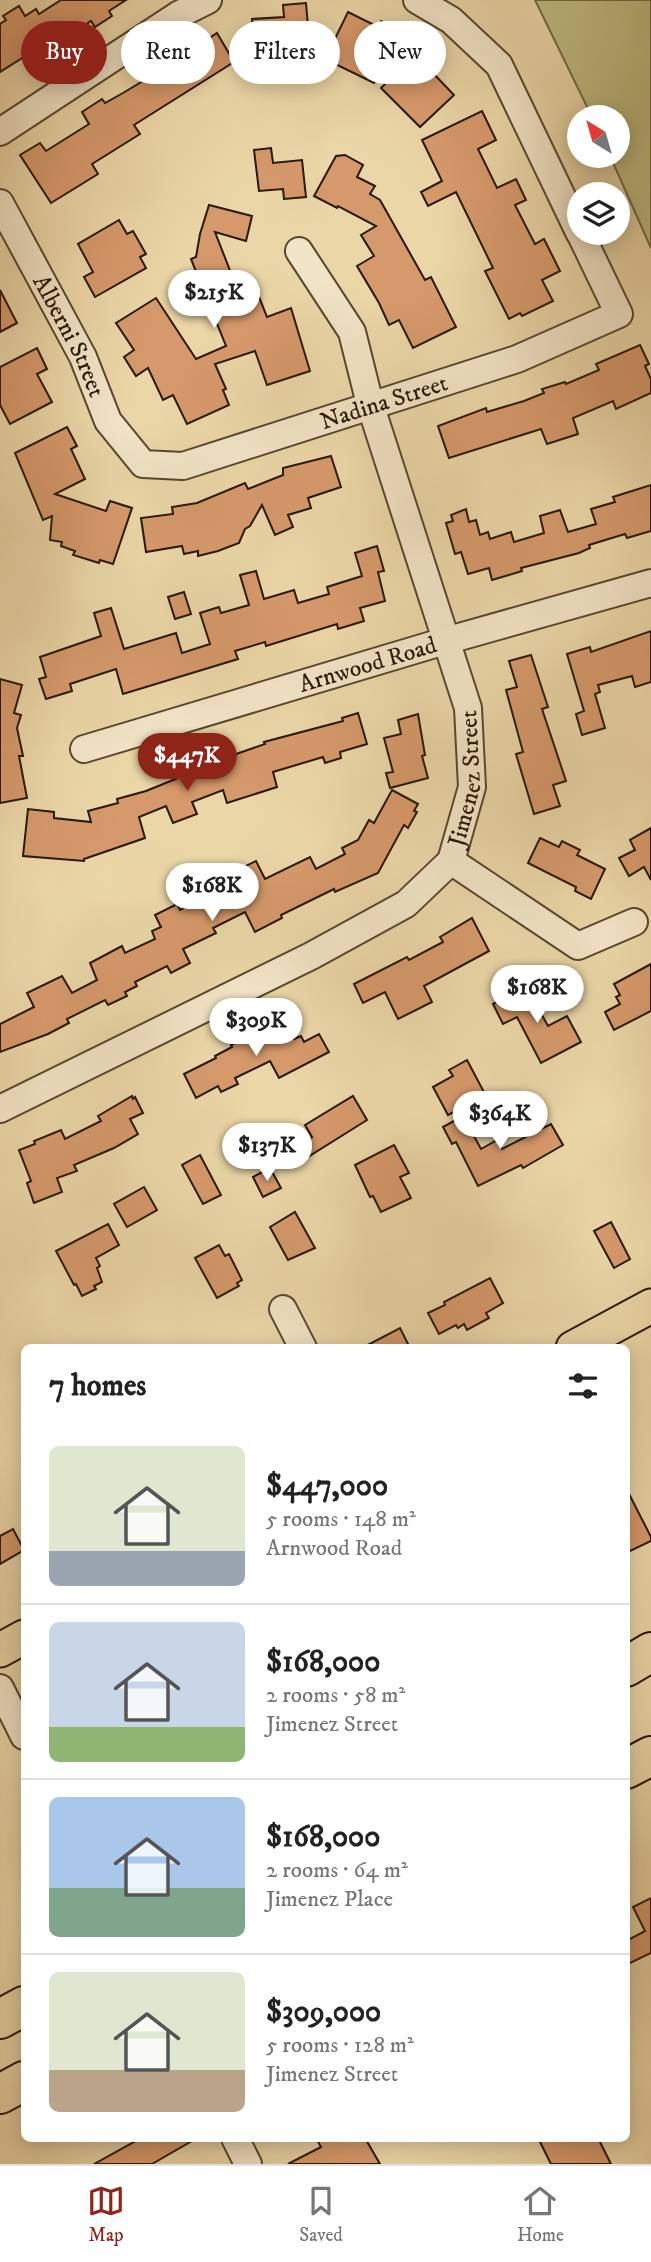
<!DOCTYPE html>
<html lang="en">
<head>
<meta charset="utf-8">
<style>
	body { margin:0; font-family:"IM FELL DW Pica",serif; background:#f2f2f2; color:#222; height:100vh; display:flex; flex-direction:column; font-size:26px; white-space:nowrap }
	* { box-sizing:border-box; margin:0 }
	p { font-size:23px; color:#767676 }
	.icon { flex:none; width:38px; height:38px; fill:none; stroke:currentColor; stroke-width:2; stroke-linecap:round; stroke-linejoin:round }
	.map { position:relative; flex:1; overflow:hidden }
	.drawer { position:absolute; left:21px; top:1344px; width:609px; height:798px; display:flex; flex-direction:column; background:#fff; border-radius:10px; box-shadow:0 4px 18px #0003 }
	.drawer>* { flex:none }
	.top-card { position:absolute; left:21px; top:21px; width:609px; height:63px; display:flex; gap:14px }
	.needle { width:46px; rotate:323deg }
	.controls { position:absolute; left:567px; top:105px; display:grid; gap:14px }
	.controls a { display:grid; place-items:center; width:63px; height:63px; border-radius:50%; background:#fff; box-shadow:0 4px 18px #0003; font-size:35px }
	.price { position:absolute; translate:-50% -60px; padding:0 16px; border-radius:24px; background:#fff; color:#222; font-size:23px; line-height:46px; filter:drop-shadow(0 2px 4px #0008) }
	.price::after { content:''; position:absolute; left:50%; top:42px; width:21px; height:16px; margin-left:-10px; background:inherit; clip-path:polygon(0 0,100% 0,50% 100%) }
	.price.active { background:#8f2418; color:#fff }
	ul { padding:0; list-style:none }
	li { display:flex; align-items:center; gap:21px; height:175px; padding:0 28px }
	li+li { border-top:2px solid #e0e0e0 }
	li span { display:grid; place-items:center; flex:none; width:196px; height:140px; border-radius:10px; color:#555 }
	li>.icon { margin-inline-start:auto }
	span .icon { width:84px; height:84px; fill:#fffc; stroke-width:1 }
	li b { font-size:30px }
	h2 { display:flex; justify-content:space-between; align-items:center; height:84px; padding:0 28px; font-size:30px }
	.pill { padding:0 24px; border-radius:32px; background:#fff; box-shadow:0 4px 18px #0003; font-size:24px; line-height:63px }
	.pill.active { background:#8f2418; color:#fff }
	.dock { display:flex; justify-content:space-around; align-items:center; height:98px; border-top:2px solid #e0e0e0; background:#fff; font-size:19px; color:#767676 }
	.dock a { display:grid; justify-items:center; gap:4px }
	.dock .active { color:#8f2418 }
	.map>svg:first-child { display:block }
</style>
</head>
<body>
<div class="map">
<svg width="651" height="2164" viewBox="0 0 651 2164">
	<rect width="100%" height="100%" fill="#ebd6a7"/>
	<filter id="stains"><feTurbulence type="fractalNoise" baseFrequency=".00286" numOctaves="4"/><feColorMatrix values="0 0 0 0 .2 0 0 0 0 .09 0 0 0 0 .02 0 0 0 .5 -.17"/></filter>
	<radialGradient id="worn" r=".72"><stop offset=".6" stop-color="#630" stop-opacity="0"/><stop offset="1" stop-color="#630" stop-opacity=".3"/></radialGradient>
	<polygon fill="#bfbc82" stroke="#726a44" stroke-width="2" points="535,0 651,0 651,248 610,156 618,156 618,117 592,117"/>
	<g fill="#d6996b" stroke="#261706" stroke-width="2">
		<polygon points="61,0 126,0 109,11 112,16 95,27 91,21 42,54 38,48 0,72 0,24 6,20 3,16 19,6 25,16 36,9 39,14"/>
		<polygon points="306,3 311,62 280,68 279,65 268,66 268,72 256,73 252,19 284,17 283,5"/>
		<polygon points="348,12 378,27 381,21 400,30 374,83 325,59"/>
		<polygon points="217,33 234,62 134,125 140,134 92,164 98,174 51,203 20,155 40,143 46,151 89,124 82,112 102,99 105,103 123,93 156,73 152,66 193,41 197,46"/>
		<polygon points="423,47 440,64 431,71 454,95 420,127 381,88"/>
		<polygon points="482,111 496,140 478,149 497,188 516,179 526,200 515,205 535,244 544,239 560,271 542,280 553,301 522,316 520,313 509,319 485,271 493,268 456,192 428,206 421,192 442,181 422,140"/>
		<polygon points="271,148 273,163 302,160 306,197 284,199 283,189 259,191 254,150"/>
		<polygon points="345,155 363,165 357,177 375,186 370,194 380,200 425,280 431,277 456,327 413,348 399,320 389,325 379,303 357,266 374,256 361,235 376,226 338,206 337,208 314,196 336,156"/>
		<polygon points="209,205 252,216 246,241 215,232 236,286 252,279 267,317 291,308 310,371 267,385 255,351 215,364 226,389 223,390 229,405 187,424 173,395 163,400 148,368 136,376 124,357 134,350 116,323 156,298 196,359 226,346 191,259 196,257 200,234"/>
		<polygon points="119,220 127,234 133,231 146,254 140,257 146,268 95,297 84,277 93,272 78,244"/>
		<polygon points="0,290 17,323 0,332"/>
		<polygon points="640,345 649,364 645,366 651,379 651,393 616,409 613,401 573,418 578,434 547,444 541,429 449,458 438,426 486,408 487,412 524,401 544,393 542,389 565,382 566,384 599,370 596,364"/>
		<polygon points="37,348 47,369 37,374 52,402 10,424 0,405 0,367"/>
		<polygon points="67,427 77,446 71,449 85,479 55,494 106,511 110,501 132,508 113,564 100,560 99,563 73,555 75,551 61,546 62,542 50,540 52,516 43,520 15,453"/>
		<polygon points="331,456 341,487 308,498 311,508 288,515 293,527 275,535 262,505 250,526 245,529 239,543 218,551 198,556 198,551 184,554 182,546 146,552 141,518 173,514 172,507 197,503 245,483 248,489 283,475 283,468"/>
		<polygon points="651,485 651,531 627,538 625,534 589,545 590,548 579,553 521,568 522,571 492,580 489,568 468,574 461,552 455,554 446,523 453,521 451,515 466,509 469,522 476,520 480,535 488,532 490,539 511,532 514,542 544,533 540,516 560,510 568,532 596,524 591,509 615,502 613,497"/>
		<polygon points="377,546 384,571 378,572 385,601 360,608 364,621 338,629 337,624 266,646 265,642 235,651 238,659 123,694 116,669 70,684 72,691 46,699 39,679 46,677 40,657 101,636 94,613 111,608 124,649 176,633 182,653 210,644 200,613 219,607 221,613 249,605 240,575 256,571 264,599 294,590 298,603 329,594 327,587 362,576 355,553"/>
		<polygon points="184,592 191,614 175,619 168,597"/>
		<polygon points="651,631 651,682 635,687 632,676 598,685 600,692 595,694 605,728 582,735 576,714 584,711 567,654 590,647 591,652"/>
		<polygon points="531,655 548,707 542,709 566,781 553,785 560,806 534,814 516,754 523,752 506,690 517,687 509,661"/>
		<polygon points="0,679 22,685 14,713 21,715 17,728 23,756 19,756 27,798 0,803"/>
		<polygon points="358,713 367,744 340,752 341,758 325,763 323,757 273,772 277,787 227,803 223,790 192,802 197,814 173,823 166,806 139,817 145,838 84,859 84,861 23,856 28,809 54,812 54,818 91,822 88,811 118,803 117,799 146,791 188,774 187,771 265,744 264,742 343,721 342,718"/>
		<polygon points="418,714 425,755 422,756 428,778 390,788 386,773 393,772 384,738 401,734 398,720"/>
		<polygon points="392,790 418,804 414,811 417,812 408,828 404,825 378,873 335,892 334,889 281,915 282,918 255,932 245,912 213,928 216,933 183,949 190,963 171,973 167,966 135,982 137,986 125,992 127,996 108,1005 105,1000 67,1019 69,1023 48,1034 0,1052 0,1024 34,1007 27,993 62,976 72,993 97,980 90,963 122,946 125,953 155,939 152,931 161,927 155,915 177,904 180,910 208,896 203,887 256,861 265,879 310,857 316,869 345,854 342,848 358,840 369,820 374,823"/>
		<polygon points="651,828 651,880 644,867 629,876 619,858 635,850 630,840"/>
		<polygon points="540,838 559,847 562,841 580,850 577,855 605,869 591,899 575,891 576,887 528,863"/>
		<polygon points="472,918 489,951 424,986 432,1002 398,1019 385,992 363,1003 354,984 407,957 409,960 443,942 440,937"/>
		<polygon points="651,964 651,1011 614,1030 605,1012 620,1004 616,997 620,995 614,984"/>
		<polygon points="526,986 548,1026 567,1016 581,1042 541,1063 517,1017 503,1024 493,1004"/>
		<polygon points="284,1019 294,1039 301,1036 304,1042 319,1034 329,1052 279,1078 270,1061 235,1078 238,1084 221,1092 218,1086 196,1098 184,1074 216,1058 215,1056 232,1047 231,1045"/>
		<polygon points="467,1060 485,1094 448,1115 433,1087 453,1076 449,1070"/>
		<polygon points="132,1096 133,1099 135,1097 143,1113 130,1119 138,1134 114,1148 74,1165 77,1171 57,1178 62,1192 34,1203 27,1183 31,1181 19,1150 35,1144 34,1141 61,1130 65,1139 101,1121 98,1116"/>
		<polygon points="353,1096 367,1120 295,1165 287,1150 312,1137 305,1125"/>
		<polygon points="463,1116 481,1149 497,1140 502,1149 551,1124 563,1145 523,1168 521,1165 478,1186 456,1142 452,1144 443,1127"/>
		<polygon points="394,1145 409,1173 400,1177 411,1198 381,1212 373,1196 370,1197 355,1165"/>
		<polygon points="200,1155 221,1195 203,1204 182,1165"/>
		<polygon points="270,1168 281,1188 263,1197 253,1177"/>
		<polygon points="144,1187 157,1210 127,1227 114,1204"/>
		<polygon points="295,1212 315,1248 288,1260 270,1227"/>
		<polygon points="611,1222 630,1259 614,1268 594,1231"/>
		<polygon points="108,1224 119,1245 96,1258 100,1266 97,1268 102,1282 94,1286 96,1289 82,1296 76,1284 74,1285 56,1251"/>
		<polygon points="219,1245 225,1256 229,1254 242,1280 237,1283 239,1286 217,1298 195,1258"/>
		<polygon points="490,1278 503,1303 486,1313 489,1318 467,1330 464,1324 458,1328 456,1325 439,1334 428,1313 445,1305 444,1302"/>
		<polygon points="400,1328 410,1348 362,1348"/>
		<polygon points="626,1488 651,1537 651,1541 626,1553"/>
		<polygon points="13,1529 24,1550 0,1564 0,1536"/>
		<polygon points="651,1898 651,1953 626,1965 626,1941 645,1931 633,1907"/>
		<polygon points="141,2138 197,2138 152,2164 94,2164"/>
		<polygon points="316,2138 365,2138 380,2164 288,2164 321,2147"/>
		<polygon points="538,2138 598,2138 611,2164 551,2164"/>
	</g>
	<g fill="none" stroke-linecap="round" stroke-linejoin="round">
		<defs>
			<g id="minor">
				<polyline points="417,0 451,20 499,65 579,232"/>
				<polyline points="0,132 178,15 208,0"/>
				<path id="s1" d="M0 203 83 357 108 421 143 464 183 466 517 359 619 314 580 233"/>
				<path id="s2" d="M84 749 445 641 651 583"/>
				<polyline points="451,861 578,946 634,922"/>
				<path id="s3" d="M0 1109 311 956 406 904 451 861 472 787 468 708 370 404 352 332 299 251"/>
				<polyline points="283,1309 303,1348"/>
				<polyline points="0,1688 24,1736"/>
				<polyline points="235,2138 248,2164"/>
			</g>
			<g id="major">
				<polyline points="573,1348 651,1306"/>
				<polyline points="0,1650 24,1637"/>
			</g>
			<g id="highway">
				<polyline points="626,1667 651,1652"/>
				<polyline points="626,1769 651,1756"/>
				<polyline points="0,2019 24,2006"/>
				<polyline points="0,2094 24,2081"/>
			</g>
		</defs>
		<use href="#minor" stroke="#57472e" stroke-width="30"/>
		<use href="#major" stroke="#261706" stroke-width="37"/>
		<use href="#highway" stroke="#261706" stroke-width="42"/>
		<use href="#minor" stroke="#f2e4c6" stroke-width="26"/>
		<use href="#major" stroke="#ebd6a7" stroke-width="33"/>
		<use href="#highway" stroke="#ebd6a7" stroke-width="38"/>
	</g>
	<g text-anchor="middle" stroke-width="5" stroke-linejoin="round" paint-order="stroke">
		<g font-size="24" fill="#261706" stroke="#f2e4c6">
			<text dy="8" stroke="none"><textPath href="#s1" startOffset="150">Alberni Street</textPath></text>
			<text dy="8" stroke="none"><textPath href="#s1" startOffset="550">Nadina Street</textPath></text>
			<text dy="8" stroke="none"><textPath href="#s2" startOffset="296">Arnwood Road</textPath></text>
			<text dy="8" stroke="none"><textPath href="#s3" startOffset="602">Jimenez Street</textPath></text>
		</g>
	</g>
	<rect width="100%" height="100%" filter="url(#stains)"/>
	<rect width="100%" height="100%" fill="url(#worn)"/>
</svg>
<div class="controls">
<a><svg class="needle" viewBox="-14 -14 28 28"><path d="M0-13l5 13h-10z" fill="#e53935"/><path d="M0 13l5-13h-10z" fill="#767676"/></svg></a>
<a><svg class="icon" aria-label="layers" viewBox="0 0 24 24"><path d="M12 4l9 5-9 5-9-5zM3 14l9 5 9-5"/></svg></a>
</div>
<b class="price" style="left:214px;top:330px">$215K</b>
<b class="price active" style="left:187px;top:793px">$447K</b>
<b class="price" style="left:212px;top:923px">$168K</b>
<b class="price" style="left:537px;top:1025px">$168K</b>
<b class="price" style="left:256px;top:1058px">$309K</b>
<b class="price" style="left:500px;top:1151px">$364K</b>
<b class="price" style="left:267px;top:1183px">$137K</b>
<div class="top-card">
<a class="pill active">Buy</a>
<a class="pill">Rent</a>
<a class="pill">Filters</a>
<a class="pill">New</a>
</div>
<section class="drawer">
<h2>7 homes<svg class="icon" aria-label="filters" viewBox="0 0 24 24"><path d="M4 7h16M4 17h16"/><circle cx="9" cy="7" r="2"/><circle cx="15" cy="17" r="2"/></svg></h2>
<ul>
<li><span style="background:linear-gradient(#dfe7d0 75%,#9aa5b1 0)"><svg class="icon" aria-label="home" viewBox="0 0 24 24"><path d="M3 11l9-7 9 7M6 9v11h12V9"/></svg></span><div><b>$447,000</b><p>5 rooms · 148 m²</p><p>Arnwood Road</p></div></li>
<li><span style="background:linear-gradient(#c9d6e8 75%,#8fb573 0)"><svg class="icon" aria-label="home" viewBox="0 0 24 24"><path d="M3 11l9-7 9 7M6 9v11h12V9"/></svg></span><div><b>$168,000</b><p>2 rooms · 58 m²</p><p>Jimenez Street</p></div></li>
<li><span style="background:linear-gradient(#a9c7e8 65%,#7fa58c 0)"><svg class="icon" aria-label="home" viewBox="0 0 24 24"><path d="M3 11l9-7 9 7M6 9v11h12V9"/></svg></span><div><b>$168,000</b><p>2 rooms · 64 m²</p><p>Jimenez Place</p></div></li>
<li><span style="background:linear-gradient(#dfe7d0 70%,#b9a48a 0)"><svg class="icon" aria-label="home" viewBox="0 0 24 24"><path d="M3 11l9-7 9 7M6 9v11h12V9"/></svg></span><div><b>$309,000</b><p>5 rooms · 128 m²</p><p>Jimenez Street</p></div></li>
</ul>
</section>
</div>
<nav class="dock">
<a class="active"><svg class="icon" aria-label="map" viewBox="0 0 24 24"><path d="M3 6l6-2 6 2 6-2v14l-6 2-6-2-6 2zM9 4v14M15 6v14"/></svg>Map</a>
<a><svg class="icon" aria-label="saved" viewBox="0 0 24 24"><path d="M7 4h10v16l-5-4-5 4z"/></svg>Saved</a>
<a><svg class="icon" aria-label="home" viewBox="0 0 24 24"><path d="M3 11l9-7 9 7M6 9v11h12V9"/></svg>Home</a>
</nav>
</body>
</html>
